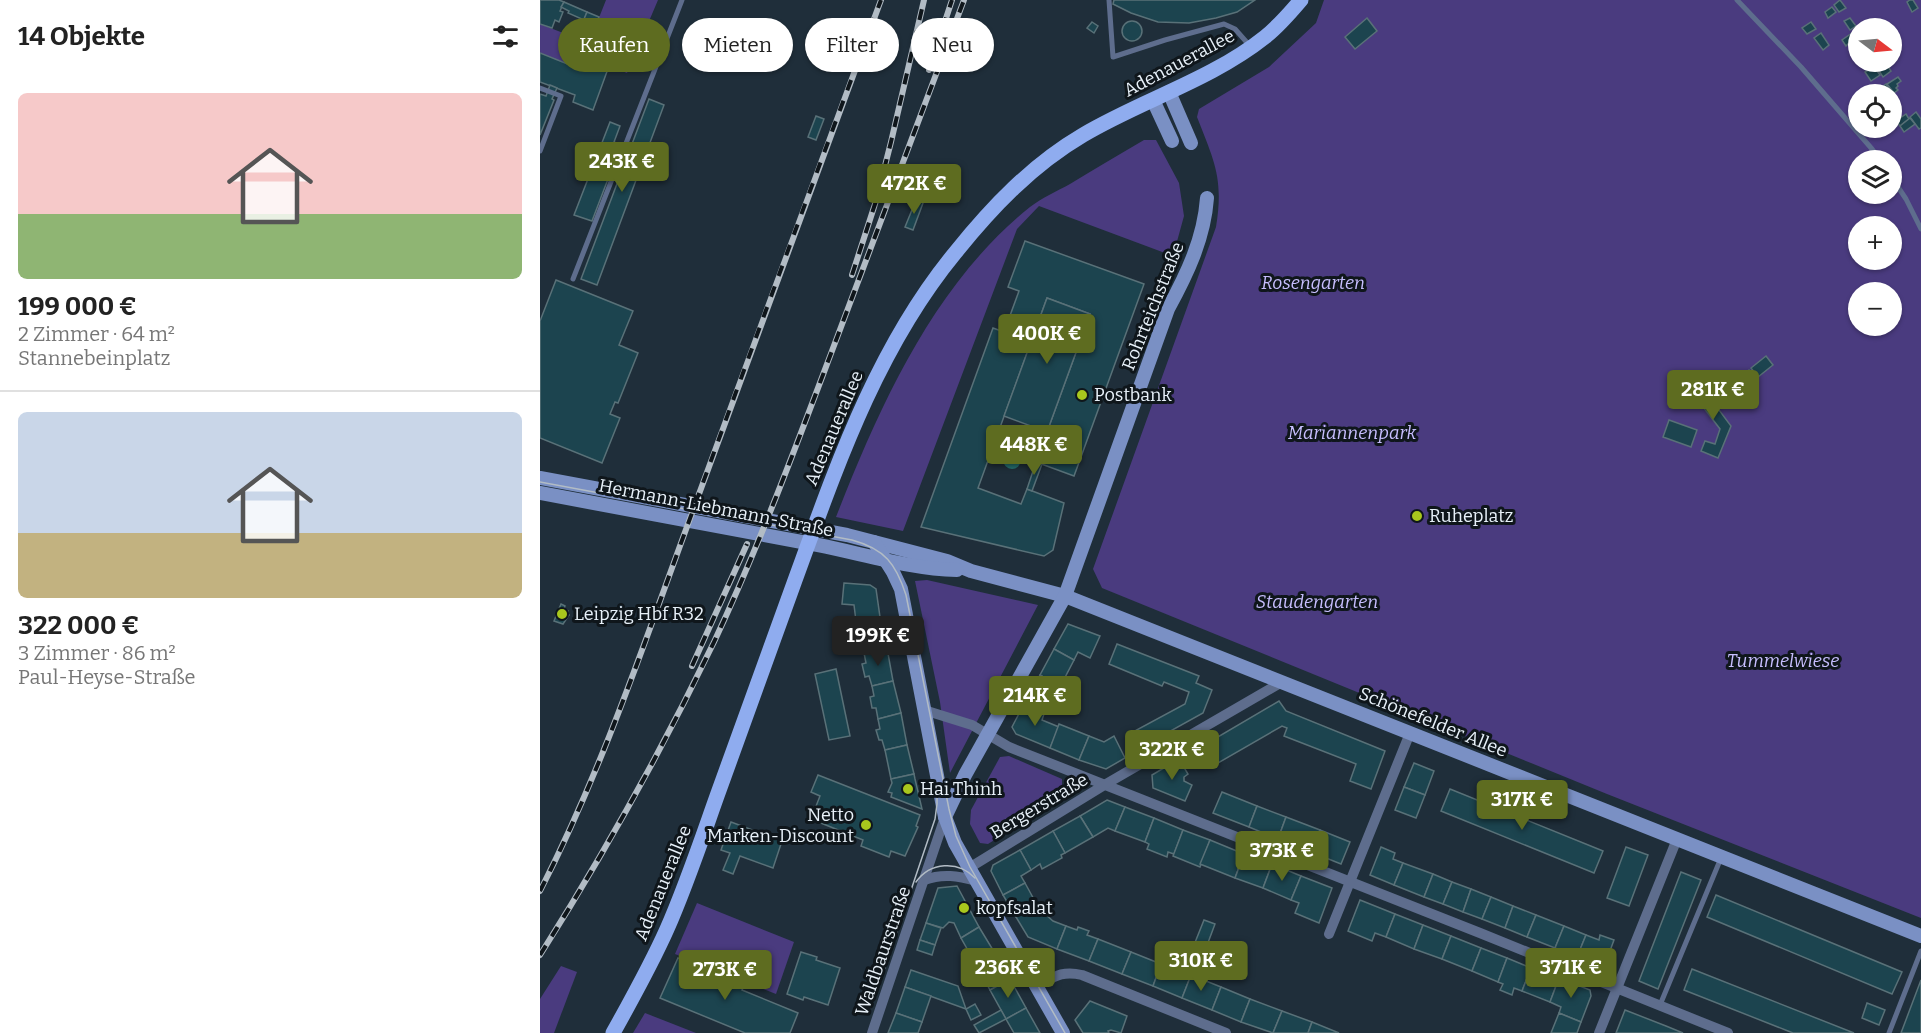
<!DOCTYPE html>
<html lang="de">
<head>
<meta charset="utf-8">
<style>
	body { margin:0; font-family:Bitter,serif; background:#f2f2f2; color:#222; height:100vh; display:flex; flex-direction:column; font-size:22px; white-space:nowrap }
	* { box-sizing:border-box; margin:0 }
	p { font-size:20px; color:#767676 }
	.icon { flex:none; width:33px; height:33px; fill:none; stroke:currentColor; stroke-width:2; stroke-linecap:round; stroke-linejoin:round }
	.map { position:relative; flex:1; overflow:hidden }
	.sheet { display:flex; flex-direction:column; background:#fff; width:540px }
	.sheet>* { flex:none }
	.top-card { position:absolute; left:18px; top:18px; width:570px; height:54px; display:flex; gap:12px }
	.needle { width:39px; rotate:106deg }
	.tools { position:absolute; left:1308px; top:18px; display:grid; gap:12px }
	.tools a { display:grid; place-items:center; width:54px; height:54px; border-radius:50%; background:#fff; box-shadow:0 2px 4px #0004; font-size:30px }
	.price { position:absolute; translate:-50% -51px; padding:0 14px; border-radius:6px; background:#5e6c20; color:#fff; font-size:20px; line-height:39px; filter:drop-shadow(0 2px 3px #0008) }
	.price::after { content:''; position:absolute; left:50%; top:36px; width:18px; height:14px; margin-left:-9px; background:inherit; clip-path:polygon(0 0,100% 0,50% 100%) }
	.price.current { background:#222; color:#fff }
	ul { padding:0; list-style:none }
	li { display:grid; align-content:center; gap:12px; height:318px; padding:0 18px }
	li+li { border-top:2px solid #e0e0e0 }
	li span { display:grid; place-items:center; height:186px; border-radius:9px; color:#555 }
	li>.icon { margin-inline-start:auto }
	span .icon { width:108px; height:108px; fill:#fffc; stroke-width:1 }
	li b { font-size:26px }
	h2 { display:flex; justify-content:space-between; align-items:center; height:72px; padding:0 18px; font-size:26px }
	.chip { padding:0 21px; border-radius:27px; background:#fff; box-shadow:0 2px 4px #0004; font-size:21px; line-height:54px }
	.chip.current { background:#5e6c20; color:#fff }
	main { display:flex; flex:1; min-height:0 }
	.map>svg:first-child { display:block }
</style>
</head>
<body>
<main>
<section class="sheet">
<h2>14 Objekte<svg class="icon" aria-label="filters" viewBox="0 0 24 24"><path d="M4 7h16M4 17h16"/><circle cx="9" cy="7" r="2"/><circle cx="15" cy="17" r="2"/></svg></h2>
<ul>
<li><span style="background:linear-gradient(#f6c9c9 65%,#8fb573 0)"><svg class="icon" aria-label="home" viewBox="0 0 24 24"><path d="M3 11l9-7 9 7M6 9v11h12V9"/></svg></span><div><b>199 000 €</b><p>2 Zimmer · 64 m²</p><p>Stannebeinplatz</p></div></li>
<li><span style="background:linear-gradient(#c9d6e8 65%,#c2b280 0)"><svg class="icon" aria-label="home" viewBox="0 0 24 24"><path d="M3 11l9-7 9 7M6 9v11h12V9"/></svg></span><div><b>322 000 €</b><p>3 Zimmer · 86 m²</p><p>Paul-Heyse-Straße</p></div></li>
</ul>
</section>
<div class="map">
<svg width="1381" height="1033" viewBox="0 0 1381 1033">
	<rect width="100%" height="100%" fill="#1f2e3a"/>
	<g fill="#4a3b7f" fill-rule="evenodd">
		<polygon points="66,0 118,0 87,73 50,59 45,71 0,53 0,24 49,43"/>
		<path d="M784 0H1381V918L1067 794 562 588 553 569 676 227C684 178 674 161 657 117L659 109 729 67 776 23ZM1318 28H1352V62H1318ZM1318 94H1352V128H1318ZM1318 160H1352V194H1318ZM1318 226H1352V260H1318ZM1318 292H1352V326H1318Z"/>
		<path d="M604 140H616L639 183 644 216 633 256 499 206 477 229 363 531 296 517C340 405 394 284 490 207 502 198 517 191 530 184 554 169 579 155 604 140Z"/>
		<polygon points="387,580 498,605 410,773 400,702 375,581"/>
		<polygon points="469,756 522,779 522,797 448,844 440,843 430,824 431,810 460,757"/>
		<polygon points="157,903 254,942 236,994 135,954"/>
		<polygon points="21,966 37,972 14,1033 0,1033 0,999"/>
		<polygon points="105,1013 156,1033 93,1033"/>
	</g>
	<circle fill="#277271" cx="472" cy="460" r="9"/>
	<g fill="#1c444f" stroke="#597178" stroke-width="1.5">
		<polygon points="0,0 19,0 24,2 20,11 23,12 19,22 15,20 12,28 0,24"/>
		<polygon points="574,0 715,0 697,12 676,18 649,23 618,22 591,13 573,4"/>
		<polygon points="1300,0 1306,8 1299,12 1294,5"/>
		<polygon points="1370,0 1373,0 1378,8 1372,12 1367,2"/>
		<polygon points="24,2 47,12 44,20 28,13 29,11 21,7"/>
		<polygon points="1292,7 1296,12 1288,18 1285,12"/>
		<polygon points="47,12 59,17 49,43 36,38"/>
		<polygon points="827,18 837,31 815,49 805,37"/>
		<polygon points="1310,18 1316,26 1310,30 1304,21"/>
		<circle cx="592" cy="31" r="10"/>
		<polygon points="552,22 558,26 554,33 547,28"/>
		<polygon points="1271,22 1276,29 1267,34 1262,28"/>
		<polygon points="1281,33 1289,45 1283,50 1274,38"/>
		<polygon points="1312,33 1318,42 1311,48 1308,44 1306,46 1302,40"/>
		<polygon points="0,53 45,71 50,59 69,66 53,110 33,102 35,95 0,82"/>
		<polygon points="1345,62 1351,71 1343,77 1337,68"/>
		<polygon points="1332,64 1340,75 1331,81 1325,72 1327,71 1325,69"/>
		<polygon points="1358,77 1361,81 1357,84 1358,86 1356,88 1358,90 1354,93 1347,84"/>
		<polygon points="1346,84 1352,93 1350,94 1342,94 1339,89"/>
		<polygon points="10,85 17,88 12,99 14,100 0,135 0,94 6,96"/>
		<polygon points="109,99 124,105 57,285 41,279"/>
		<polygon points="1357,101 1361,107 1352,115 1352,105"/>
		<polygon points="1376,112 1381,119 1381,128 1379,129 1370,117"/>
		<polygon points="1366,114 1369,119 1360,126 1356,121"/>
		<polygon points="276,116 284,119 276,140 268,137"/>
		<polygon points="1370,118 1375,124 1364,132 1360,126"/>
		<polygon points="70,122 80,126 74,142 81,145 52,221 34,215"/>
		<polygon points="376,200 382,201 383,203 373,230 365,227"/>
		<polygon points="485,241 604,284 534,476 496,462 550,314 507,298 438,488 481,504 487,489 524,503 513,550 504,556 381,527 453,328 464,332 479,291 468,287"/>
		<polygon points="16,280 93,311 79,345 98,353 78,403 75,402 70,414 80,418 62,463 0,438 0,321"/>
		<polygon points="507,298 550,314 507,432 464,416"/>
		<polygon points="1226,356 1233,365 1218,377 1211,368"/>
		<polygon points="1209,370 1216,379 1200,391 1193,382"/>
		<polygon points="1159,383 1191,426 1178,458 1161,451 1165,441 1175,444 1180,429 1150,390"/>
		<polygon points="1129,420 1157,430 1151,447 1123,437"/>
		<polygon points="496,462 502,464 492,491 487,489"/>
		<polygon points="304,583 330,585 336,589 340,617 316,621 314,605 302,604"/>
		<polygon points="21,604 25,606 24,609 28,611 27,614 29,615 23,624 14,621"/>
		<polygon points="340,617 347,648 324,653 322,643 317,644 315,632 319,631 316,621"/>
		<polygon points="528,624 560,636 550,658 538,652 534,660 514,649"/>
		<polygon points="577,644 659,676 656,683 672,690 663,713 600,748 591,733 645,704 649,692 624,682 622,686 569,664"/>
		<polygon points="347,648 353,681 332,686 329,676 325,677 322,664 326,663 324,653"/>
		<polygon points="514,649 534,660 520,687 500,675"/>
		<polygon points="296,669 310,736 289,740 275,674"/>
		<polygon points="500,675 520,687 504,714 484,704"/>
		<polygon points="353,681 361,713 338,719 336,708 332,708 330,697 334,696 332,686"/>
		<polygon points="739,701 746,711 845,751 831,789 810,781 816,764 744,736 747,728 742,726 671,767 659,748"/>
		<polygon points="484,704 504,714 502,720 519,727 510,748 476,734 472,727"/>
		<polygon points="361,713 367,745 345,750 342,740 339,740 336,730 340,729 338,719"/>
		<polygon points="519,724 549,736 539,760 510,748"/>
		<polygon points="549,736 564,742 574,736 585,758 566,769 539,760"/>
		<polygon points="367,745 374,774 351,779 345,750"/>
		<polygon points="639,759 648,774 644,777 644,781 652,785 645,801 613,788 612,775"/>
		<polygon points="874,763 894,771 885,795 864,787"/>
		<polygon points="374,774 375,779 382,809 351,797 352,793 348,792 352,783 351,779"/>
		<polygon points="278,775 380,815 376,826 378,827 365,856 351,851 349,857 321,846 323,840 271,819 280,796 271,792"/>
		<polygon points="864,787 885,795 876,818 855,810"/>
		<polygon points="910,789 1063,851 1054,873 901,811"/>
		<polygon points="682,792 717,806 709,827 673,813"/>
		<polygon points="567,800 585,807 575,831 568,828 553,837 540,816"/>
		<polygon points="717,806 746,817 738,839 709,827"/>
		<polygon points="585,807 614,818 605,842 575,831"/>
		<polygon points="540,816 553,837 525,853 513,831"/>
		<polygon points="746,817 780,830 771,852 738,839"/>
		<polygon points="614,818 643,830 634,854 628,852 627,857 607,849 609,844 605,842"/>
		<polygon points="191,822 242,841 233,868 200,856 193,874 183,870 190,853 181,850"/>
		<polygon points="643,830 670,840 660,867 633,856"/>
		<polygon points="780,830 810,842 801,864 771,852"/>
		<polygon points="513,831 525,853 521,855 522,858 502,869 500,864 491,870 480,850"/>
		<polygon points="670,840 704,854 695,878 660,864"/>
		<polygon points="841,847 855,853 853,859 863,863 854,885 830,875"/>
		<polygon points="1086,847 1108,855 1089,906 1067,898"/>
		<polygon points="480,850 491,870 481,876 485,883 463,895 451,871 453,865"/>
		<polygon points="704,854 732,864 723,888 695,878"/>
		<polygon points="863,863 893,874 884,897 854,885"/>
		<polygon points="732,864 761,876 751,900 723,888"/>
		<polygon points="1141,872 1161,880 1118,989 1099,981"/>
		<polygon points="893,874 912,882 903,904 884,897"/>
		<polygon points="761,876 792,888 779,923 755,913 759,903 751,900"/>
		<polygon points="912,882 931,889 923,912 903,904"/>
		<polygon points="485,883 497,905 476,917 463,895"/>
		<polygon points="417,886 439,927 421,938 414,923 409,922 403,928 386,923 398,888"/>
		<polygon points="931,889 951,897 942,919 923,912"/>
		<polygon points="1176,895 1362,972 1352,994 1167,917"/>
		<polygon points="951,897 973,906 965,928 942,919"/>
		<polygon points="820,900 855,914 846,937 835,933 832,941 808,931"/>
		<polygon points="497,905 503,915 505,914 513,921 526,926 517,949 488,937 476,917"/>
		<polygon points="973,906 996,915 987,937 965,928"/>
		<polygon points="855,914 883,925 874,949 846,937"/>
		<polygon points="996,915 1024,926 1015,948 987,937"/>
		<polygon points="664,920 675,924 660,964 648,960"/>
		<polygon points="386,923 401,928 395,945 380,940"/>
		<polygon points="883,925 911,936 902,959 874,949"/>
		<polygon points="526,926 537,930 538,927 549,931 547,935 558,939 549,961 517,949"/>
		<polygon points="1024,926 1046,935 1037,957 1015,948"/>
		<polygon points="439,927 453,950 434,961 421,938"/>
		<polygon points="1046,935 1059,940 1060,935 1074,940 1064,967 1037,957"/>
		<polygon points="911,936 941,948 932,971 902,959"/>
		<polygon points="558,939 591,952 582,974 549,961"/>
		<polygon points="380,940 395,945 392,955 377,950"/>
		<polygon points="941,948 967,958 958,982 932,971"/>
		<polygon points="453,950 470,979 450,990 434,961"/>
		<polygon points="261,952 277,957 276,960 300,968 288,1005 264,997 263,1000 247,994"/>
		<polygon points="591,952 621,964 613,986 582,974"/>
		<polygon points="138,958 205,982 202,990 258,1013 250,1033 205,1033 120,998"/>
		<polygon points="967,958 991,968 982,991 974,988 972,995 960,990 963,984 958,982"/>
		<polygon points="621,964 651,975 642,998 613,986"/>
		<polygon points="991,968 1019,978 1010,1002 982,991"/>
		<polygon points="1152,969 1314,1033 1253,1033 1248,1031 1144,990"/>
		<polygon points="371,970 418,986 426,1009 365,987"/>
		<polygon points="651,975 681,987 672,1010 642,998"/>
		<polygon points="1019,978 1050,990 1051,996 1041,1022 1019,1013 1021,1007 1010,1002"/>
		<polygon points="470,979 486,1008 466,1019 450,990"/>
		<polygon points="1381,980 1381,1033 1361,1033"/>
		<polygon points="365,987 391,996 382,1022 356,1013"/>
		<polygon points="681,987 710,999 701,1022 672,1010"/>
		<polygon points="710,999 742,1011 733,1033 701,1022"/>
		<polygon points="550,1001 587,1016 581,1033 571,1030 568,1031 569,1033 543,1033 535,1020"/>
		<polygon points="1327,1003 1345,1010 1339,1025 1322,1018"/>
		<polygon points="435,1004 441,1015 431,1020 426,1009"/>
		<polygon points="486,1008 500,1033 474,1033 466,1019"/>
		<polygon points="461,1010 466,1019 439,1033 434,1025"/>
		<polygon points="1085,1010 1126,1026 1143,1033 1076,1033"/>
		<polygon points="742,1011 772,1022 768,1033 733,1033"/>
		<polygon points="356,1013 382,1022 378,1033 348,1033"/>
		<polygon points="1019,1013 1041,1022 1037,1033 1011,1033"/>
		<polygon points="772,1022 799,1033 768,1033"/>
	</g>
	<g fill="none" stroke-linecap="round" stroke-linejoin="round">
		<g stroke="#5e6d8d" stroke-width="5">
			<polyline points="569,0 573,57 625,40 684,24 695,29 710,46"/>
			<polyline points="1197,0 1261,67 1332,149 1340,160"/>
			<polyline points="0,88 21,96 0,151"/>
			<polyline points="1352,178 1366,199 1381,229"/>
			<polyline points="33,279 142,0"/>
			<polyline points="1120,1005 1181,858"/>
			<polyline points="1349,1033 1381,951"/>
		</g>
		<g stroke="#5e6d8d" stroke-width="10">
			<polyline points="384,710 432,725 469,747 940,933 1188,1033"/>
			<polyline points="429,868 566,784 742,682"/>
			<path d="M384 880C403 873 418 876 437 881"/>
			<polyline points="789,934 870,733"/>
			<path d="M497 986C514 977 522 970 542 975L686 1033"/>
			<polyline points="332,1033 405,817"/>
			<polyline points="1059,1033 1137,839"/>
		</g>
		<g stroke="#7a90c4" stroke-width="14">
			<polyline points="629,92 651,143"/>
			<polyline points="613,100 632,141"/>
			<polyline points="0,478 307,535 407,561 431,571 525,596 1381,936"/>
			<path d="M0 493C92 511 185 528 278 545 324 554 370 569 417 570"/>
			<polyline points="334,542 353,572 361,589 405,817 415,843 523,1033"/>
			<path d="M405 817 425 775 525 596 628 309C647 274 664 239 667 198"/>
		</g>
		<path stroke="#8facef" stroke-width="15" d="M73 1033C92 999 111 965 127 929 146 886 161 841 177 796 203 725 229 654 254 583 296 468 336 349 415 253 452 207 492 165 543 135 602 100 671 80 725 37 739 26 750 13 761 0"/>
		<g stroke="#b2bcc5" stroke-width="1.5">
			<path d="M0 482 312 540C345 549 356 564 366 595L409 809 416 836 430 867 525 1033"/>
			<path d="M376 882C390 862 418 860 435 878"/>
			<polyline points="340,982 395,819 397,804 397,794"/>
		</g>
		<defs>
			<g id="rail">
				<polyline points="389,70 412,0"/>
				<polyline points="312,275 336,201 351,142 384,0"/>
				<polyline points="152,666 207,544"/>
				<path d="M0 891C62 770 105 641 152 513 214 342 277 171 341 0"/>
				<path d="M0 955C64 854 122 750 174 642 221 542 259 438 298 335 340 223 382 112 424 0"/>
			</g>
		</defs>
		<use href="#rail" stroke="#b2bcc5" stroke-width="6"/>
		<use href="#rail" stroke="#0f161b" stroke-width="4" stroke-dasharray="11" stroke-linecap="butt"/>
	</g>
	<g fill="#a8c71d" stroke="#0f161b" stroke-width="2">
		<circle cx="542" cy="395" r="6"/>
		<circle cx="877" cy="516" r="6"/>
		<circle cx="22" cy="614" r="6"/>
		<circle cx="368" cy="789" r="6"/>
		<circle cx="326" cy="825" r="6"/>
		<circle cx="424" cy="908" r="6"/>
	</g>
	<g text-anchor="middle" stroke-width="6" stroke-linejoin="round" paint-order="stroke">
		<g font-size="18" fill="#e8f1f9" stroke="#0f161b">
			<text transform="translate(639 63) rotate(-28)" y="6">Adenauerallee</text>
			<text transform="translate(613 306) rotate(-68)" y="6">Rohrteichstraße</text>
			<text transform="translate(294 428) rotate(-67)" y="6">Adenauerallee</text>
			<text transform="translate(176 508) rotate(11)" y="6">Hermann-Liebmann-Straße</text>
			<text transform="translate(893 722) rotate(22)" y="6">Schönefelder Allee</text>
			<text transform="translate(499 806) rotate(-31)" y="6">Bergerstraße</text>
			<text transform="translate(123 883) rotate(-68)" y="6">Adenauerallee</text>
			<text transform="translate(343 951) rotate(-71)" y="6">Waldbaurstraße</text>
		</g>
		<g font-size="18" font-style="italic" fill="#c7befe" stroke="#0f161b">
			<text x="773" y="289">Rosengarten</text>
			<text x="812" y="439">Mariannenpark</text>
			<text x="777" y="608">Staudengarten</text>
			<text x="1243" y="667">Tummelwiese</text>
		</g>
		<g font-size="18" fill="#e8f1f9" stroke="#0f161b" text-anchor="start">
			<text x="554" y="401">Postbank</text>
			<text x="889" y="522">Ruheplatz</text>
			<text x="34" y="620">Leipzig Hbf R32</text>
			<text x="380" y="795">Hai Thinh</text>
			<text x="314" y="821" text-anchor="end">Netto<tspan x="314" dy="21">Marken-Discount</tspan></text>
			<text x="436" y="914">kopfsalat</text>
		</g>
	</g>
</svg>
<div class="tools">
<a><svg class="needle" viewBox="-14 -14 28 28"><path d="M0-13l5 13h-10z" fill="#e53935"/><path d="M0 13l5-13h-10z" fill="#767676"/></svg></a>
<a><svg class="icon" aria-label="locate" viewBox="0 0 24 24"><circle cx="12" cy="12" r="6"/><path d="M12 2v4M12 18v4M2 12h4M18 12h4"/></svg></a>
<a><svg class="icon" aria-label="layers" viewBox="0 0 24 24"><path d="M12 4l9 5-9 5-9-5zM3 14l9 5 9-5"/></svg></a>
<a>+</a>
<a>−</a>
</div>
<b class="price" style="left:82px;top:193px">243K €</b>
<b class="price" style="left:374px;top:215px">472K €</b>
<b class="price" style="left:507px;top:365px">400K €</b>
<b class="price" style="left:1173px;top:421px">281K €</b>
<b class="price" style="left:494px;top:476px">448K €</b>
<b class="price current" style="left:338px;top:667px">199K €</b>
<b class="price" style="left:495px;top:727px">214K €</b>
<b class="price" style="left:632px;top:781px">322K €</b>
<b class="price" style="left:982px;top:831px">317K €</b>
<b class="price" style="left:742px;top:882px">373K €</b>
<b class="price" style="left:661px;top:992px">310K €</b>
<b class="price" style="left:468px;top:999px">236K €</b>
<b class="price" style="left:1031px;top:999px">371K €</b>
<b class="price" style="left:185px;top:1001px">273K €</b>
<div class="top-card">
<a class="chip current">Kaufen</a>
<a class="chip">Mieten</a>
<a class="chip">Filter</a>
<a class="chip">Neu</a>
</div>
</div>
</main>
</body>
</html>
